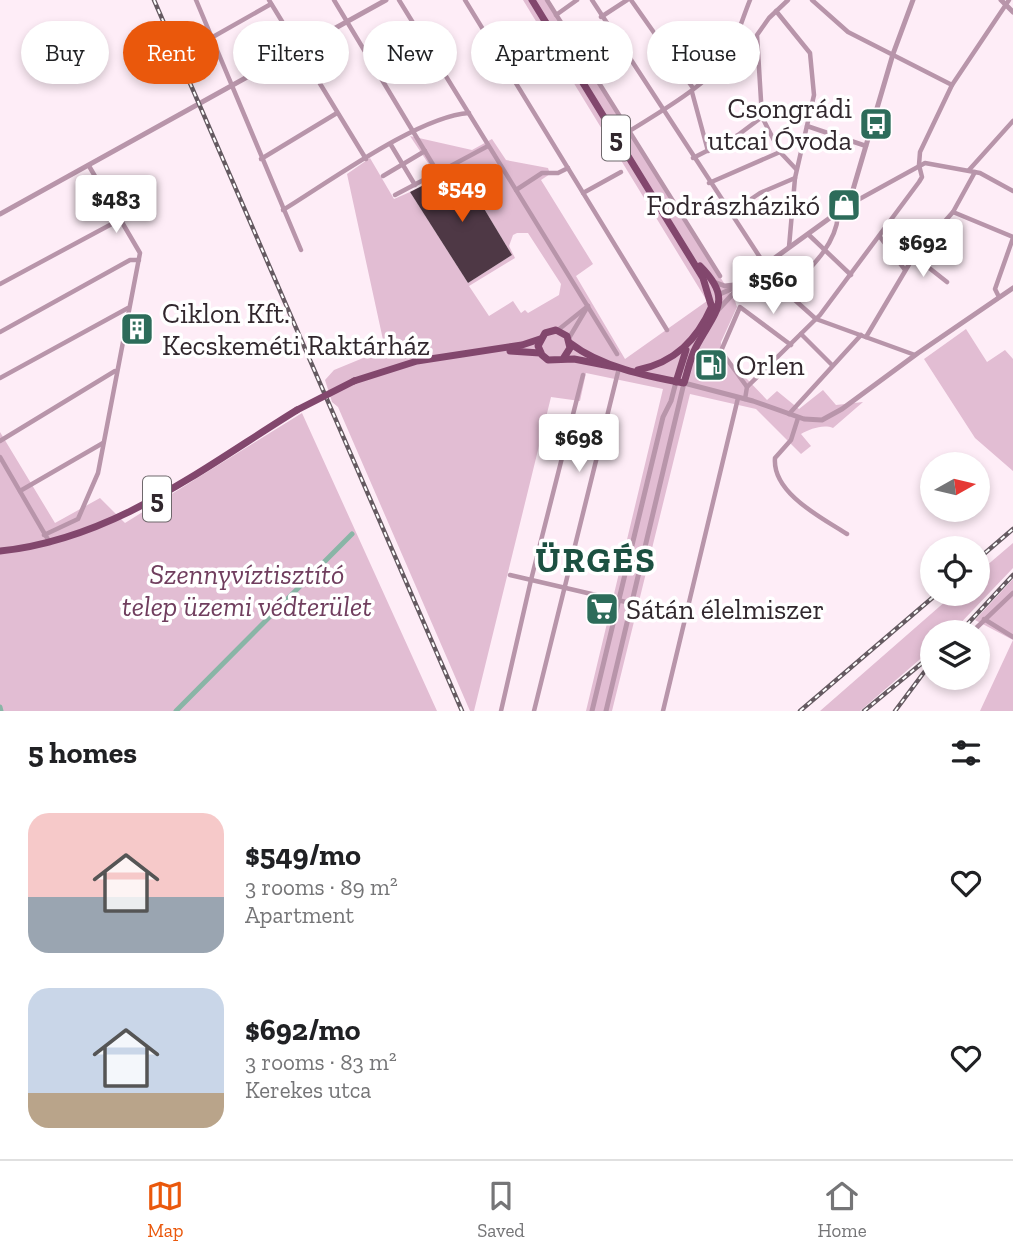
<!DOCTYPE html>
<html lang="en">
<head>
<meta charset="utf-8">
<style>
	body { margin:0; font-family:"Zilla Slab",serif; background:#f6f6f6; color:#202124; height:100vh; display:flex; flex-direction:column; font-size:26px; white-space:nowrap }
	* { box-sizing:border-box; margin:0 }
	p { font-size:23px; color:#757577 }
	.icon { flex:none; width:38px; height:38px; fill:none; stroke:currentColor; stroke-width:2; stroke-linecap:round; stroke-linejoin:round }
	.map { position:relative; height:711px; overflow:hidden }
	.drawer { display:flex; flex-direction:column; background:#fff; flex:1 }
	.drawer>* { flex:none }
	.guide { position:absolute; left:21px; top:21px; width:971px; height:63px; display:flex; gap:14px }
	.needle { width:46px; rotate:82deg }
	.tools { position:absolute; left:920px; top:452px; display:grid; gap:14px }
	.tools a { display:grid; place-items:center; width:70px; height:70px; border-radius:50%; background:#fff; box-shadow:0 4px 10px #0003; font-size:35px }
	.price { position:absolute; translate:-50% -60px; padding:0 16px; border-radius:7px; background:#fff; color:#222; font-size:23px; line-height:46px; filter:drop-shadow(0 2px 4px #0008) }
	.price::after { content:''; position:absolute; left:50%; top:42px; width:21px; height:16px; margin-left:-10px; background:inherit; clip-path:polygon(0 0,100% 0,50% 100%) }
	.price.selected { background:#ea580c; color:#fff }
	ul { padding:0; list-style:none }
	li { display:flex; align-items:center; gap:21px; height:175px; padding:0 28px }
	li span { display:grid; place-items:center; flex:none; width:196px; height:140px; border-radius:21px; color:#555 }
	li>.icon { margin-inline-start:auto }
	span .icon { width:84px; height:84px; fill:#fffc; stroke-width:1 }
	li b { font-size:30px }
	h2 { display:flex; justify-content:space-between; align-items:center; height:84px; padding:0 28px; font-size:30px }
	.tag { padding:0 24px; border-radius:32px; background:#fff; box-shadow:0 4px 10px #0003; font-size:24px; line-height:63px }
	.tag.selected { background:#ea580c; color:#fff }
	.tab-bar { display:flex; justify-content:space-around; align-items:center; height:98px; border-top:2px solid #e0e0e0; background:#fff; font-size:19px; color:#757577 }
	.tab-bar a { display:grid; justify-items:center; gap:4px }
	.tab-bar .selected { color:#ea580c }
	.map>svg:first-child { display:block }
</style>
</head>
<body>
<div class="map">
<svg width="1013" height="711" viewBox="0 0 1013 711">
	<rect width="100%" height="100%" fill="#feedf7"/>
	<g fill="#e2bdd3" fill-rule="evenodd">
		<path d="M523 0H549L735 301 737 307 721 342V352L767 400 777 391 799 409 823 390 836 405 863 402 833 428C823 424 810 429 801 434L811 446 801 454 756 409 690 394 612 711H586L663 389 586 373 580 401 551 397 474 711H470L338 407 332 402 325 380 334 370 385 349 347 174 370 158 394 199 410 192 468 283 512 255 459 167 438 178 410 136 472 150 492 139 506 160 548 168 550 174 541 180 593 264 576 276 625 359 707 301ZM517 233H528L561 284 559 295 528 313 525 310 521 313 513 301 489 316 469 286 515 258 509 246 513 235Z"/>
		<polygon points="966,329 987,362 1005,350 1013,359 1013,471 975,438 924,359"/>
		<polygon points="302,413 437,711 0,711 0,432 55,523 100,498 125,523"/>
		<polygon points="1013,543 1013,568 952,632 933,632 933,648 860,711 820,711 955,593 978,593 978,573"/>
		<polygon points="1013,579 1013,711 980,711 1013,640 975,620"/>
	</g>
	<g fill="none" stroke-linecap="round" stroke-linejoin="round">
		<g stroke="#89b5a6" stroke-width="5">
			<polyline points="0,707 1,711"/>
			<polyline points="176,711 352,534"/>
		</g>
	</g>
	<polygon fill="#4e3845" points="459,167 512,255 468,283 410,192"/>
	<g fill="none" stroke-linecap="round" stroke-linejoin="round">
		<g stroke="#b895aa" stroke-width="4.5">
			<polyline points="196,0 301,250"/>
			<polyline points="269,0 366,159"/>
			<polyline points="334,0 435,168 445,169 488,146"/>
			<polyline points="399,0 617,354"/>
			<polyline points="465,0 667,330"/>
			<polyline points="547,0 720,276"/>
			<polyline points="592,0 765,265"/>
			<polyline points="631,0 693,88"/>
			<polyline points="788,0 769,18 757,35 762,117 780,152 796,169"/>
			<polyline points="812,0 848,32 952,85"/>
			<polyline points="776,11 810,53 814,95 795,178 789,247"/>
			<polyline points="556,15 577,0"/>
			<polyline points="601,17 627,0"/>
			<polyline points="211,38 271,4"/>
			<polyline points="692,92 708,151"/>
			<polyline points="807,126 866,146"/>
			<path d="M628 132C658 113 714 82 730 51 738 35 743 17 750 0"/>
			<polyline points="391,145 415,185"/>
			<polyline points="693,158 738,135 762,117"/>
			<polyline points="261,159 337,113"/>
			<polyline points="969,170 1013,121"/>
			<polyline points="383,176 425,151"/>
			<polyline points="709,183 780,152"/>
			<polyline points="516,190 542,173 558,173 568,168"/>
			<polyline points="583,193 621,172"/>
			<polyline points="395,195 431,176 435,168"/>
			<polyline points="845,207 925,163 980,173 1013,191"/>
			<path d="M283 210C329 182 419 116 469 113"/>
			<polyline points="953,212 1013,237"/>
			<polyline points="729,214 760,193 795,178"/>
			<polyline points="809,235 851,275"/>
			<polyline points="880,237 905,270"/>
			<polyline points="914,256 947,282"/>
			<polyline points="760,269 816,319 915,355"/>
			<polyline points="0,284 121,219"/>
			<path d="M785 294C806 272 836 247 838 215"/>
			<polyline points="999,297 995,289 1013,238"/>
			<polyline points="558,330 588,306"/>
			<polyline points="0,332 130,260 139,260"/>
			<polyline points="801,334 832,365"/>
			<polyline points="866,337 914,256 953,212 975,172"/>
			<polyline points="569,338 588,306"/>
			<polyline points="0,378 128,308"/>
			<polyline points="747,387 721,351 740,307 791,345"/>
			<polyline points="745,399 747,387 820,315 919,182 922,177 919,165 920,152 952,85 1009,0"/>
			<polyline points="789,414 861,335"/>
			<path d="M798 418 791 440 775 458C772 493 822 518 847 534"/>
			<polyline points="0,441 115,371"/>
			<polyline points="0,457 50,543"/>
			<polyline points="20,491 103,443"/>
			<polyline points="44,535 78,519 98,473 140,253 89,166"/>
			<polyline points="510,575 686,616"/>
			<polyline points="984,619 1013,637"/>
			<polyline points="972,632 1013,593"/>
			<polyline points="501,711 531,580 583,375"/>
			<polyline points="534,711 619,368"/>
			<polyline points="663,711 738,398"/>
		</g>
		<g stroke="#b895aa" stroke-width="5">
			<polyline points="1001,0 1013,12"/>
			<polyline points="0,214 386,0"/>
			<polyline points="714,282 725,286 742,284"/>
			<polyline points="720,294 736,287"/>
			<polyline points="717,311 742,284 765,265 845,207 852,193 893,54 913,0"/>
			<polyline points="592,711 663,417 671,401 676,382"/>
			<polyline points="606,711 684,383 753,401 804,419 822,420 842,409 918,353 1013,288"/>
		</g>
		<g stroke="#82476d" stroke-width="7">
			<polyline points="532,0 703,278 712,308"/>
			<path d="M570 343C601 367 646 376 684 383 688 371 690 358 696 347 715 311 734 300 700 266"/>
			<polyline points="510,351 540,353"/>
			<polyline points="563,359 570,348 567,336 556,330 545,333 538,346 542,355 548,360 574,359 615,367"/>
			<path d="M638 370C675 362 697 340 712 306"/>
			<polyline points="354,381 417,361 522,345 540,339"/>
			<polyline points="676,382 686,350"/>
			<path d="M0 551C114 539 203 468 297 410"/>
		</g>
		<defs>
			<g id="rail">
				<polyline points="154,0 462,711"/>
				<polyline points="978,559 1013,529"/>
				<polyline points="960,632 1013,575"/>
				<polyline points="800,711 938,593"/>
				<polyline points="864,711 933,654"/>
				<polyline points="895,711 928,667"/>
			</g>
		</defs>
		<use href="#rail" stroke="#655a61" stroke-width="4.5"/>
		<use href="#rail" stroke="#fff" stroke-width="2" stroke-dasharray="5" stroke-linecap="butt"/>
		<polyline stroke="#82476d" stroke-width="7" points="297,410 354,381"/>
	</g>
	<defs>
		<symbol id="bus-square" viewBox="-11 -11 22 22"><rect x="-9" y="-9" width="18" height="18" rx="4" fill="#2d6c5a" stroke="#fff"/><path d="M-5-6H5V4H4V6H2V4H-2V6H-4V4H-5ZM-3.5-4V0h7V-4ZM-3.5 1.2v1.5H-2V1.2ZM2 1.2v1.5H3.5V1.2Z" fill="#fff"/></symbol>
		<symbol id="shop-square" viewBox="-11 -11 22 22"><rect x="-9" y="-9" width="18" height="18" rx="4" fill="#2d6c5a" stroke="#fff"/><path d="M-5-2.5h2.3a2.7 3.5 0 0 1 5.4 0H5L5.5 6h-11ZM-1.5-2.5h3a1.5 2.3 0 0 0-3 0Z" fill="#fff"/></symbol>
		<symbol id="building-square" viewBox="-11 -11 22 22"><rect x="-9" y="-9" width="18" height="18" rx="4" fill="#2d6c5a" stroke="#fff"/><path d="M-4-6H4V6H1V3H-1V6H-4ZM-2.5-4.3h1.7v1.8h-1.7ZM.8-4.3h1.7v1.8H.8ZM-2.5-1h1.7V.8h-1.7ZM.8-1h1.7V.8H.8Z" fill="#fff"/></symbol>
		<symbol id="fuel-square" viewBox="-11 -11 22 22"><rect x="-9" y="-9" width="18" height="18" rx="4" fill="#2d6c5a" stroke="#fff"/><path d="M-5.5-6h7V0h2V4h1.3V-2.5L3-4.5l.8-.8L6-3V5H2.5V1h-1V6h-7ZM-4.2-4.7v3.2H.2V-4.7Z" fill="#fff"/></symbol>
		<symbol id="supermarket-square" viewBox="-11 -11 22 22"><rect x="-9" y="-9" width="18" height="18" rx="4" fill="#2d6c5a" stroke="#fff"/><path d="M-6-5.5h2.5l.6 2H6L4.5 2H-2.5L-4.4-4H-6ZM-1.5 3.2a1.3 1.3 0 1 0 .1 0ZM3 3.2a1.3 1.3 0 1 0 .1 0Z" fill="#fff"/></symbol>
	</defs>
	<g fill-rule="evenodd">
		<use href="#bus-square" x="857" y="105" width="38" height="38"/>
		<use href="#shop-square" x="825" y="186" width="38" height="38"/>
		<use href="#building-square" x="118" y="310" width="38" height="38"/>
		<use href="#fuel-square" x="692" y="346" width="38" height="38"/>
		<use href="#supermarket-square" x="583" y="590" width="38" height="38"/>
	</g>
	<g text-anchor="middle" stroke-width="7" stroke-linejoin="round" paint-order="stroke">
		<g fill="#fff" stroke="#6f686c" stroke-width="2">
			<rect x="602" y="115.5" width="28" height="45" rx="5"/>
			<rect x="143" y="476.5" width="28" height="45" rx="5"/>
		</g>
		<g font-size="26" font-weight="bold" fill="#31272d">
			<text x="616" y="147">5</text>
			<text x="157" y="508">5</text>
		</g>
		<g font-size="28" fill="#31272d" stroke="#fff" text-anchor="start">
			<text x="852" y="118" text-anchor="end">Csongrádi<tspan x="852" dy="32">utcai Óvoda</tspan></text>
			<text x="820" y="215" text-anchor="end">Fodrászházikó</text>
			<text x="162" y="323">Ciklon Kft.<tspan x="162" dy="32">Kecskeméti Raktárház</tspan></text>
			<text x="736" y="375">Orlen</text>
			<text x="626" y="619">Sátán élelmiszer</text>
		</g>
		<g font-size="28" font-style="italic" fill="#703e5e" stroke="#fff">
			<text x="247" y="584">Szennyvíztisztító<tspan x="247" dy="32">telep üzemi védterület</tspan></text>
		</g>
		<g font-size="35" font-weight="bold" letter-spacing="2" fill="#1c5041" stroke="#fff">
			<text x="596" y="572">ÜRGÉS</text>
		</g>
	</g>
</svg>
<div class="tools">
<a><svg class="needle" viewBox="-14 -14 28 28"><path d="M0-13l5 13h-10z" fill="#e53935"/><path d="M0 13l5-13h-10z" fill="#757577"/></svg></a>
<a><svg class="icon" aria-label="locate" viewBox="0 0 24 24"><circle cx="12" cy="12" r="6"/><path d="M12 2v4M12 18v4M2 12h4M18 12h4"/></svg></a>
<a><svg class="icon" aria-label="layers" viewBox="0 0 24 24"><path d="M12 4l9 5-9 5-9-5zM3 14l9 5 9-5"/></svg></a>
</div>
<b class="price selected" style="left:462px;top:224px">$549</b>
<b class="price" style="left:116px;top:235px">$483</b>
<b class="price" style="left:923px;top:279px">$692</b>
<b class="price" style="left:773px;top:316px">$560</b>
<b class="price" style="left:579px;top:474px">$698</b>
<div class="guide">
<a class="tag">Buy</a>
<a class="tag selected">Rent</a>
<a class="tag">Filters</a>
<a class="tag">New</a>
<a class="tag">Apartment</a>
<a class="tag">House</a>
</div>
</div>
<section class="drawer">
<h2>5 homes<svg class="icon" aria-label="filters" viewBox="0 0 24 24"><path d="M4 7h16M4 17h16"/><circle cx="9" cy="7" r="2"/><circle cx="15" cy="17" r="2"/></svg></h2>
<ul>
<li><span style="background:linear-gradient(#f6c9c9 60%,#9aa5b1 0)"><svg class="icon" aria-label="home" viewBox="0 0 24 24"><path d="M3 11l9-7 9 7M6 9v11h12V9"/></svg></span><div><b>$549/mo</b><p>3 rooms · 89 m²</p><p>Apartment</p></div><svg class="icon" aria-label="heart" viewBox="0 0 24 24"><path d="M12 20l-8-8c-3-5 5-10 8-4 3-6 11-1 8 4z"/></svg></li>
<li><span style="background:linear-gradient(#c9d6e8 75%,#b9a48a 0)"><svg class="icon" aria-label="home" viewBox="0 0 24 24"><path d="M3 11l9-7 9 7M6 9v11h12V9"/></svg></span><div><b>$692/mo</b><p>3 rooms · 83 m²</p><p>Kerekes utca</p></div><svg class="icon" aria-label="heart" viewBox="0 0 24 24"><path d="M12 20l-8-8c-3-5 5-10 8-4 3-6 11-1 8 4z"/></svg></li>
</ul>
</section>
<nav class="tab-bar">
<a class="selected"><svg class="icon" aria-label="map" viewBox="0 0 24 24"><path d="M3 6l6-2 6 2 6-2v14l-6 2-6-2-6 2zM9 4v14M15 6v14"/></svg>Map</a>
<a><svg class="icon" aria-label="saved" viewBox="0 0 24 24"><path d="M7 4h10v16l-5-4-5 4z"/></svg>Saved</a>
<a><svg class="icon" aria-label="home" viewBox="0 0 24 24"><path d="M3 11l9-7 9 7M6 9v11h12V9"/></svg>Home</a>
</nav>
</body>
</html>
